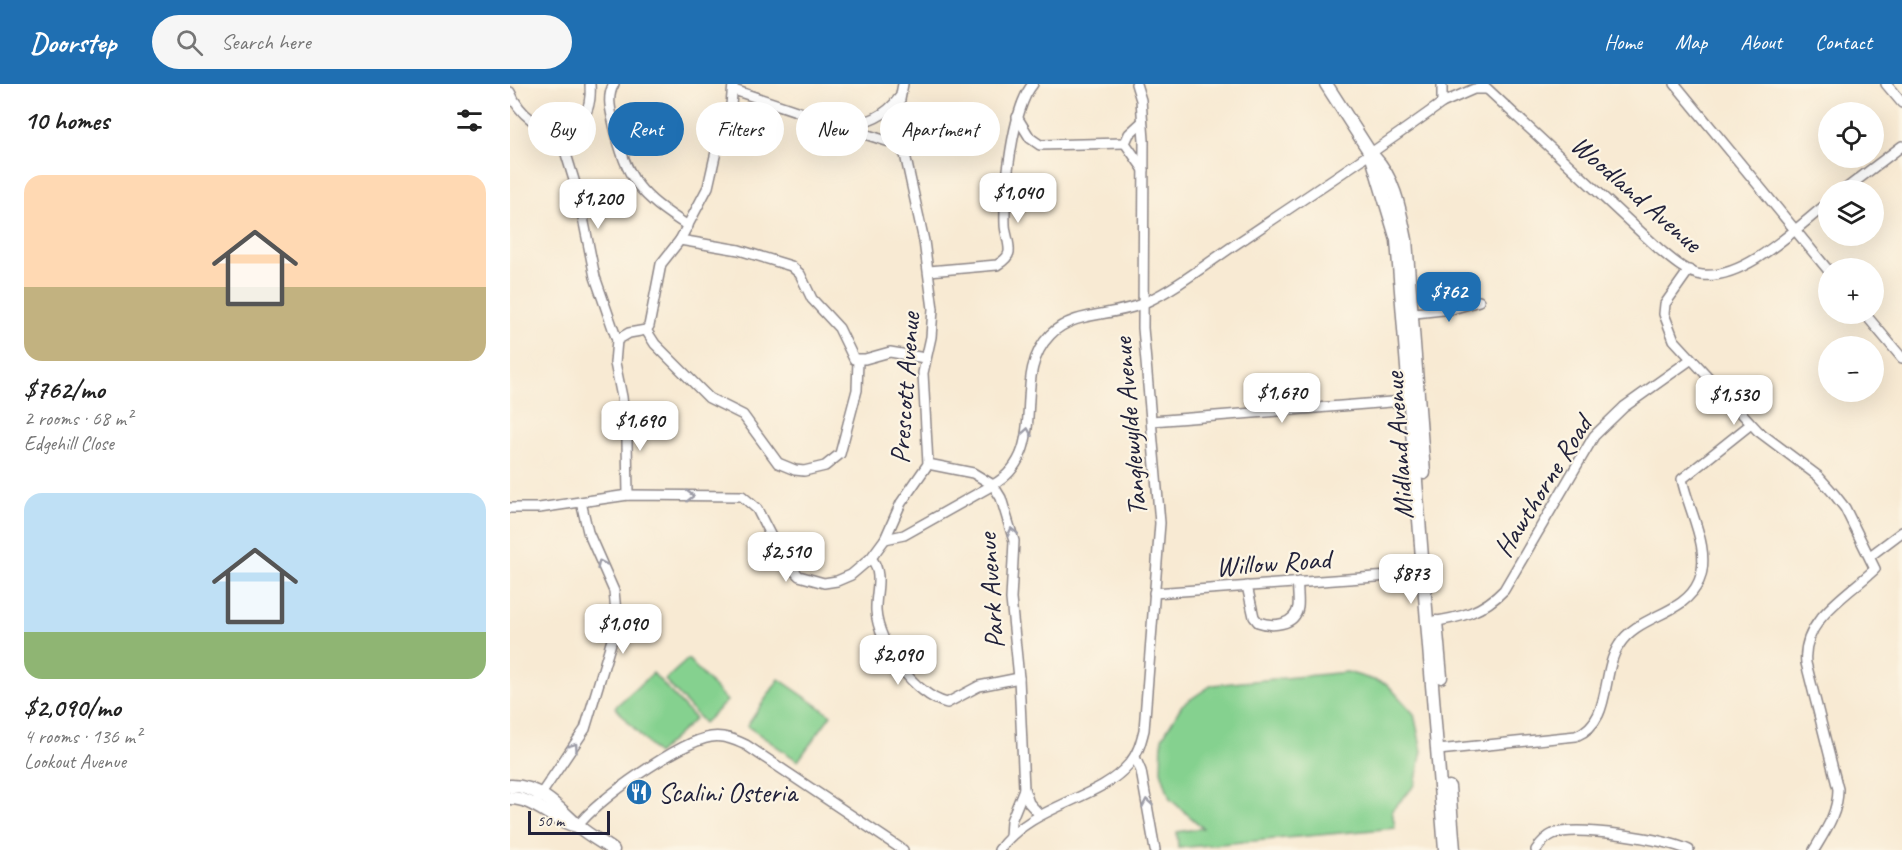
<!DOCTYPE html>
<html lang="en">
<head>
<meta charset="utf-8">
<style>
	body { margin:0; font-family:Caveat,sans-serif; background:#f6f6f6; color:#222; height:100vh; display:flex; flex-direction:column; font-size:22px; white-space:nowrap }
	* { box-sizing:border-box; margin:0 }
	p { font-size:20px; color:#767676 }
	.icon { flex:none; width:33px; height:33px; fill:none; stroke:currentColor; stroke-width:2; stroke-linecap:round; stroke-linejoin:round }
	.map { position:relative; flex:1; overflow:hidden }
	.details { display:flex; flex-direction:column; background:#fff; width:510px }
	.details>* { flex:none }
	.banner { position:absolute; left:18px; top:18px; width:570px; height:54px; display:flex; gap:12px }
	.controls { position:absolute; left:1308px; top:18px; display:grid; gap:12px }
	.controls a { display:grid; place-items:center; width:66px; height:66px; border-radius:50%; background:#fff; box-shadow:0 6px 24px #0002; font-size:30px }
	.scale { position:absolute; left:18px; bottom:15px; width:82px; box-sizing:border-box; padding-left:6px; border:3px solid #22223b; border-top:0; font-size:16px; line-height:21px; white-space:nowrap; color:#22223b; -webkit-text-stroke:4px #fcf5e5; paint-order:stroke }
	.price { position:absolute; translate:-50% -51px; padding:0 14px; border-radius:12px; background:#fff; color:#222; font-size:20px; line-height:39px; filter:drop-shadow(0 2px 3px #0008) }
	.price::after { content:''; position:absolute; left:50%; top:36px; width:18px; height:14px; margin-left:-9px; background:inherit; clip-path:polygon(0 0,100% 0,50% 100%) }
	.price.active { background:#1f6fb2; color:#fff }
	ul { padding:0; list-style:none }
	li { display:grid; align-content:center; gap:12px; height:318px; padding:0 24px }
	li span { display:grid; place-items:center; height:186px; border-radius:18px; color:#555 }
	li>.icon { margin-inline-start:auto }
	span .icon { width:108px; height:108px; fill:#fffc; stroke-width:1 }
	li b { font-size:26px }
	h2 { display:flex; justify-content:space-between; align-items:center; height:72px; padding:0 24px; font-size:26px }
	.chip { padding:0 21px; border-radius:27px; background:#fff; box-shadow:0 6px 24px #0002; font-size:21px; line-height:54px }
	.chip.active { background:#1f6fb2; color:#fff }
	header { display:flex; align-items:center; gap:36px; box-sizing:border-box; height:84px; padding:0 30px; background:#1f6fb2; color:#fff }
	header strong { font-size:28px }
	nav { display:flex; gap:33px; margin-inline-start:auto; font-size:21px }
	.search { width:420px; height:54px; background:#f6f6f6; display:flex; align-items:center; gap:15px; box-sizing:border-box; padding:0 21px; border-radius:33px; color:#767676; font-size:22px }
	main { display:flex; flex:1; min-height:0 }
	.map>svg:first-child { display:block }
</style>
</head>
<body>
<header>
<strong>Doorstep</strong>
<div class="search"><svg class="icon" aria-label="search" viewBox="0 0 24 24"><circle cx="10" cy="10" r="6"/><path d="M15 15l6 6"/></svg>Search here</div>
<nav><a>Home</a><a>Map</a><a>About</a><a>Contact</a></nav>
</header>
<main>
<section class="details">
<h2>10 homes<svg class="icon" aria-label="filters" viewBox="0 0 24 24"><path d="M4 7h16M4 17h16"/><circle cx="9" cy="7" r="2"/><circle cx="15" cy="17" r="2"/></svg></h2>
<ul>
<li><span style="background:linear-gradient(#ffd9b3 60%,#c2b280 0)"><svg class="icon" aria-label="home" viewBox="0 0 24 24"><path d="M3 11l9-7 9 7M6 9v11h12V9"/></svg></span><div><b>$762/mo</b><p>2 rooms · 68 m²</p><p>Edgehill Close</p></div></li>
<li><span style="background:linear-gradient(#bfe0f5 75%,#8fb573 0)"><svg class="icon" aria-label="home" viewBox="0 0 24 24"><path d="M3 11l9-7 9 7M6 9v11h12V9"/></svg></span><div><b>$2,090/mo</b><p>4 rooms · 136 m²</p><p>Lookout Avenue</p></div></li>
</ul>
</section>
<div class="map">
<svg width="1392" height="766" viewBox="0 0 1392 766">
	<rect width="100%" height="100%" fill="#fcf5e5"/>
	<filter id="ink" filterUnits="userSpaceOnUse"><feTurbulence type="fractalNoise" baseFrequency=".0167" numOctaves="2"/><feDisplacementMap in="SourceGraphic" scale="12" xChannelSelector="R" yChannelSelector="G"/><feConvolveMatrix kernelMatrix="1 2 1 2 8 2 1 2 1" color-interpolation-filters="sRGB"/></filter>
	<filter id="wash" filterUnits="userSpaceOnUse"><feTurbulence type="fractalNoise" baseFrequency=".008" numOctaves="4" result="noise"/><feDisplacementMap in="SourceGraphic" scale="24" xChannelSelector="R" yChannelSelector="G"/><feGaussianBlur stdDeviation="1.35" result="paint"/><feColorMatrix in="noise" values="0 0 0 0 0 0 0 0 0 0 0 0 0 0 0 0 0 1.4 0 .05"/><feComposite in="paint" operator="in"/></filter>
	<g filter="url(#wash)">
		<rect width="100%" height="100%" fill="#f8ead3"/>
		<g fill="#85d18f" stroke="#547a65" stroke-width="1.5">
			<polygon points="178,575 217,617 194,639 155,596"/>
			<polygon points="837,588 877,600 904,630 912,667 905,701 882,726 885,744 668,764 667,748 693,744 660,715 651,687 652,654 672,621 702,601"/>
			<polygon points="143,589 185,635 147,670 105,623"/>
			<polygon points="269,595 321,631 288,677 237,642"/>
		</g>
	</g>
	<g filter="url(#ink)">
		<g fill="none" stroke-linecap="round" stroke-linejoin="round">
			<defs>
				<g id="street">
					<path d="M104 0C96 13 101 27 104 41 117 97 130 111 178 142"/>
					<path d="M972 0 1149 165C1161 175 1176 189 1192 191 1235 196 1287 143 1318 119"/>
					<polyline points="1165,0 1318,186"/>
					<polyline points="1376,0 1392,19"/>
					<path d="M224 6 331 42C354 41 375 33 389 14"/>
					<path d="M0 8C20 56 85 63 80 0"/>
					<polyline points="932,19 964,5 977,5"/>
					<polyline points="507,33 520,54 530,61 615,59"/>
					<polyline points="632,38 619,50 615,59 634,86"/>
					<polyline points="48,44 68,109 85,193 107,256 105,279 112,313 117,357 118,411"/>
					<polyline points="336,44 386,60 394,69"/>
					<polyline points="1334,106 1392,62"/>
					<polyline points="170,156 229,166 281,182 290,190 302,215 329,244 344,275 355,275 380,268 415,274"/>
					<path d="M1179 186 1155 220 1154 230 1164 256 1248 347 1308 392 1324 410 1335 424 1365 485C1338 511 1291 536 1296 579L1328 705C1328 729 1316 746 1304 766"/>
					<path d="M419 187 487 181C492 178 498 174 499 168 500 159 495 149 495 140 494 107 502 24 523 0"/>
					<polyline points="896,230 942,225 969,217"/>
					<polyline points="1355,230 1392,274"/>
					<polyline points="136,246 145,260 199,314 233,331 268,379 285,386 294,387 315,382 330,370 347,306 348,276"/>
					<polyline points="107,256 119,249 136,246 139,242 151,180 170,156 198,103 210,50 221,21 223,0"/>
					<polyline points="642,337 906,316"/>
					<polyline points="0,424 29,424 118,411 232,412 247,425 272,474 289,492 314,499 327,497 341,491 361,474 375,455 391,419 418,380 413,289 421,253 423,225 414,157 389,43 388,26 393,0"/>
					<polyline points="375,455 394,451 483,401 463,389 418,380"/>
					<polyline points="1360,472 1392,448"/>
					<path d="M361 474C374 490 365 509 366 527 368 560 405 612 437 619L469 602 509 594"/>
					<path d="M737 502 744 533 748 538C762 543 785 542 788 523 789 515 787 506 788 498"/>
					<polyline points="644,509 921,489"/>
					<path d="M920 538C950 534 973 528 994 506L1084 352 1114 323 1180 276"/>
					<path d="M928 666 1066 652C1103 637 1090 590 1109 561 1128 530 1174 532 1189 497 1202 465 1178 426 1172 395L1241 340"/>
					<polyline points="625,673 631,687 645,766"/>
					<polyline points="27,716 75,645 107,539 104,507 78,448 71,418"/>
					<path d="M530 731 519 719 514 705 509 594 501 515 504 457 491 414 483 401C543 366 498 294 540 251 564 226 605 233 634 219 667 204 699 178 729 158 798 112 866 67 932 19V0"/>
					<path d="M68 742C85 717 171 657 201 653 214 651 225 656 236 661L393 766"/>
					<polyline points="500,753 501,737 514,705"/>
					<path d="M489 766C522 720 588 717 619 680 628 670 631 658 634 646L650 439 633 244 634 56 631 16 626 0"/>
					<path d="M1026 766C1030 760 1036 753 1043 750 1067 741 1155 755 1179 766"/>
				</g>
				<g id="secondary">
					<polyline points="816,0 861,70 887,156 935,766"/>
					<path d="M864 73C885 95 890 127 896 156L914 389"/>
					<polyline points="926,538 931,593"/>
					<path d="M0 702C28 701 49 724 68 742 78 751 92 758 103 766"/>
					<polyline points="939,703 944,766"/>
					<path d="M0 714C25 714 42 737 68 742"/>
				</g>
			</defs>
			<use href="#street" stroke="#8d8687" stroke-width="12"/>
			<use href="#secondary" stroke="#8d8687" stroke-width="15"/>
			<use href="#street" stroke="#fff" stroke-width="9"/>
			<use href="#secondary" stroke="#fff" stroke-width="12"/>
		</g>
		<defs><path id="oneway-chevron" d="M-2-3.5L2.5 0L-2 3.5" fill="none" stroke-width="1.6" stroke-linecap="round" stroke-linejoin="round" transform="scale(1.5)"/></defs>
		<g stroke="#9c9ca7">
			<use href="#oneway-chevron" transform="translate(517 348) rotate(-80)"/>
			<use href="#oneway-chevron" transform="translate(180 412) rotate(-1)"/>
			<use href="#oneway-chevron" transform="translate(502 448) rotate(-104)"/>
			<use href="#oneway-chevron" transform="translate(91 480) rotate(-115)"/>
			<use href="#oneway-chevron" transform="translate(64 663) rotate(-55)"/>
			<use href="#oneway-chevron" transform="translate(637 719) rotate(-100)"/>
		</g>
	</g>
	<defs>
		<symbol id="restaurant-disc" viewBox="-11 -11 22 22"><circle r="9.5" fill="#1f6fb2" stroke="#fcf5e5"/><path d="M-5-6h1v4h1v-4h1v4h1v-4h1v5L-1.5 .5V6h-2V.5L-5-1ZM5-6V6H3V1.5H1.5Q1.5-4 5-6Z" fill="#fff"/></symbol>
	</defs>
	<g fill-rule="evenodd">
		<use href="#restaurant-disc" x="114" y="693" width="30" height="30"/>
	</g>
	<g text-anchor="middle" stroke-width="4.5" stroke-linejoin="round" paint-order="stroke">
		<g font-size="28" fill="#22223b" stroke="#fcf5e5">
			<text transform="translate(1127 109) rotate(41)" y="10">Woodland Avenue</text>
			<text transform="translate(394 304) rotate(-86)" y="10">Prescott Avenue</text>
			<text transform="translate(619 343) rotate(-95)" y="10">Tanglewylde Avenue</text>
			<text transform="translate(888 362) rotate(-94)" y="10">Midland Avenue</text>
			<text transform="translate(1032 402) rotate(-58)" y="10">Hawthorne Road</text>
			<text transform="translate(763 478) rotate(-4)" y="10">Willow Road</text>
			<text transform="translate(480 507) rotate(-94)" y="10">Park Avenue</text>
		</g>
		<g font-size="28" fill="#22223b" stroke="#fcf5e5" text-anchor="start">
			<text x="148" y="718">Scalini Osteria</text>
		</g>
	</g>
</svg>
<div class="controls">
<a><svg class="icon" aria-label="locate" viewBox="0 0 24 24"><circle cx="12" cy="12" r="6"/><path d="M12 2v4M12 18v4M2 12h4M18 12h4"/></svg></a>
<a><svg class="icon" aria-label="layers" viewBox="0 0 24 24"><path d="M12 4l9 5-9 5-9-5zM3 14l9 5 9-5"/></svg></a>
<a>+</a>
<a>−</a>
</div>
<div class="scale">50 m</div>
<b class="price" style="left:508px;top:140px">$1,040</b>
<b class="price" style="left:88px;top:146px">$1,200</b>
<b class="price active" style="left:939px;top:239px">$762</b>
<b class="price" style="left:772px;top:340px">$1,670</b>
<b class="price" style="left:1224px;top:342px">$1,530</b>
<b class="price" style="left:130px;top:368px">$1,690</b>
<b class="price" style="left:276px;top:499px">$2,510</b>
<b class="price" style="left:901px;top:521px">$873</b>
<b class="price" style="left:113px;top:571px">$1,090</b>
<b class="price" style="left:388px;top:602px">$2,090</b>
<div class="banner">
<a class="chip">Buy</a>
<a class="chip active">Rent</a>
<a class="chip">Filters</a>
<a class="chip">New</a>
<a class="chip">Apartment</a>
</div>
</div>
</main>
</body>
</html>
